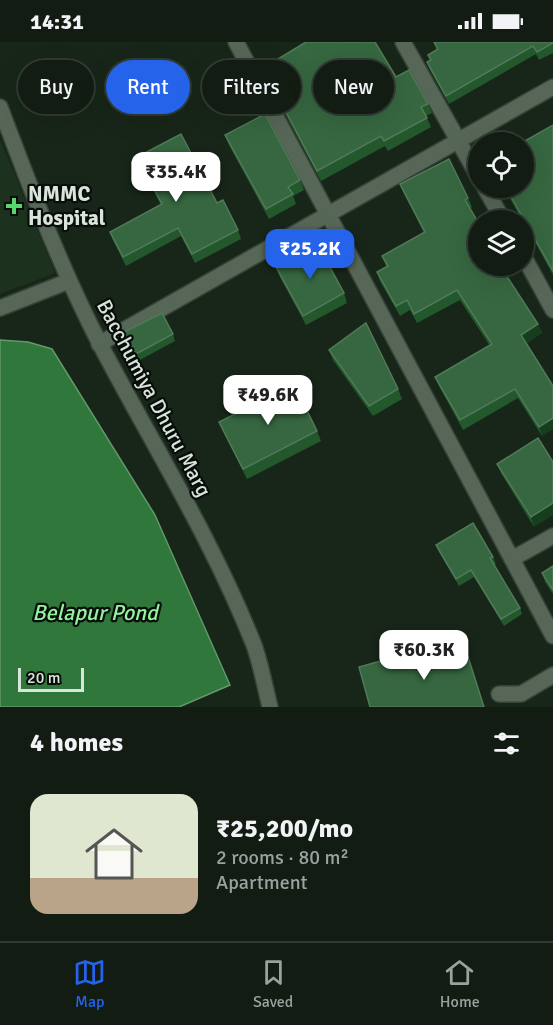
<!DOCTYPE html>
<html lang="en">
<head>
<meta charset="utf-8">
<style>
	body { margin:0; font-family:Signika,sans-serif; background:#1b251c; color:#f1f3f6; height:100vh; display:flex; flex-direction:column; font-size:22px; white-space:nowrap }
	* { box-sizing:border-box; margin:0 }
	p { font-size:20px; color:#9ca1a0 }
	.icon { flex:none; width:33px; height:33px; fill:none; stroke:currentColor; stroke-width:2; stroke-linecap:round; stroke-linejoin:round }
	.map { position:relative; height:665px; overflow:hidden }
	.panel { display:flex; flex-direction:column; background:#121c13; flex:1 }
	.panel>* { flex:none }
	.top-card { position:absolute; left:18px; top:18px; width:518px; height:54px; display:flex; gap:12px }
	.tools { position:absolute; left:468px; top:90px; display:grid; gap:12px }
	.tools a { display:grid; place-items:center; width:66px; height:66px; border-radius:50%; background:#121c13; box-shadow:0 6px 24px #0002,0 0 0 2px #313a33; font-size:30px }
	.scale { position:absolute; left:18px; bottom:15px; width:66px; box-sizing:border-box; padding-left:6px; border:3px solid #dae4db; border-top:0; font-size:16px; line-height:21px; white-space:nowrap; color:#dae4db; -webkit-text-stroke:4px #070d08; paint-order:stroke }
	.price { position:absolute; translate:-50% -51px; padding:0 14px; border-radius:12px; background:#fff; color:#222; font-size:20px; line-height:39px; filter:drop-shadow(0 2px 3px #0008) }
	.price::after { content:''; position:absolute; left:50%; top:36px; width:18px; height:14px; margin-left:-9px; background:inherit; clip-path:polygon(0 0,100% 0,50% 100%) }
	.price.active { background:#2563eb; color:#fff }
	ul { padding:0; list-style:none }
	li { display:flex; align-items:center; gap:18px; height:150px; padding:0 30px }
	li+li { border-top:2px solid #313a33 }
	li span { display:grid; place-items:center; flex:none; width:168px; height:120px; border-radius:18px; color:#555 }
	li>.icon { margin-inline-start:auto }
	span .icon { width:72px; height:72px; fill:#fffc; stroke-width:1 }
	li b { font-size:26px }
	h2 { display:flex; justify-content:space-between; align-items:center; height:72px; padding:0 30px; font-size:26px }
	.tag { padding:0 21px; border-radius:27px; background:#121c13; box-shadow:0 6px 24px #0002,0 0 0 2px #313a33; font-size:21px; line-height:54px }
	.tag.active { background:#2563eb; color:#fff }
	.status { display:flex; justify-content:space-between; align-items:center; height:42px; padding:0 30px; background:#121c13; direction:ltr }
	.status svg { height:16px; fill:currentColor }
	.menu { display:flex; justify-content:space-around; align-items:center; height:84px; border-top:2px solid #313a33; background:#121c13; font-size:16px; color:#9ca1a0 }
	.menu a { display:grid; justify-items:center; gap:3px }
	.menu .active { color:#2563eb }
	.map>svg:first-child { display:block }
</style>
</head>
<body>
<div class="status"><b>14:31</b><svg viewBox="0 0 49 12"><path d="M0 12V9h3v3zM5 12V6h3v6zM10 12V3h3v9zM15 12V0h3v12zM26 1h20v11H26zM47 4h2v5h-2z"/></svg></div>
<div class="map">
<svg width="553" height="665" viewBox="0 0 553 665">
	<rect width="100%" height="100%" fill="#182619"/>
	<polygon fill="#1d311f" points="0,97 55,231 0,252"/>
	<polygon fill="#30773b" stroke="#63986b" stroke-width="1.5" points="0,298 28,300 52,307 155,473 230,643 179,665 0,665"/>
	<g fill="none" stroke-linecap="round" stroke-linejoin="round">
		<defs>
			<g id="street">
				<polyline points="236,0 553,594"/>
				<polyline points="403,0 478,134"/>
				<path d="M0 65C30 145 61 227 101 304 153 403 213 499 254 603 261 623 265 645 270 665"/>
				<polyline points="485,146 503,178"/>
				<polyline points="524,215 553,268"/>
				<polyline points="0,266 69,239"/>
				<polyline points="99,302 553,45"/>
				<polyline points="512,517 553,494"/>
				<polyline points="499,652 521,652 553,633"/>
			</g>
		</defs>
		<use href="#street" stroke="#374238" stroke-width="18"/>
		<use href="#street" stroke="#566657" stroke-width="15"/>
	</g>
	<g fill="#23582d">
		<polygon points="433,0 553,0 553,11 539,18 536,12 449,62 430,28 427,20 430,18 428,13 437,8"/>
		<polygon points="263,26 396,35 428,62 432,71 426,74 431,85 388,109 385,104 321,139 266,36"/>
		<polygon points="553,83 553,233 524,180 524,178 522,178 504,146 524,146"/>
		<polygon points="225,93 300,138 304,148 293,154 296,162 269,177 229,103"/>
		<polygon points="137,115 217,161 238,188 241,197 195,221 181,194 126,224 113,198 110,190 161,163 140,123"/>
		<polygon points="400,142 468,156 472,165 470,166 478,224 503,224 504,226 503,227 538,282 542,291 526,301 553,344 553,387 542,394 518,356 463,388 439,344 435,335 490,304 460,258 417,281 410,268 400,274 380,239 377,230 386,224 382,214 424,191 404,152"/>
		<polygon points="276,225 344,251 347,261 306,283 280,235"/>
		<polygon points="124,290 173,292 175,299 138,319 127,297"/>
		<polygon points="329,308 398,347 402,357 373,374 333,318"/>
		<polygon points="219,380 317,389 321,399 247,437 223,389"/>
		<polygon points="553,420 534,485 501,431 497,422"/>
		<polygon points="436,503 493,515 496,522 494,523 520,566 522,572 504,584 474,535 459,544 439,510"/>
		<polygon points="553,524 553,552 545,540 542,531"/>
	</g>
	<g fill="#163d1d">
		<polygon points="538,282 542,291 525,303 521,293"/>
		<polygon points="553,376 553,387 542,394 539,385"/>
		<polygon points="553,461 553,473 534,485 531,475"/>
	</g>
	<g fill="#366740" stroke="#507a58" stroke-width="1.5">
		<polygon points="306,0 375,0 396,35 409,28 428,62 421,65 427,76 384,99 381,94 317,129 263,26"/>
		<polygon points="434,0 553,0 553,1 537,10 533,4 446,54 427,20 431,18 428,13 438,7"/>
		<polygon points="265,72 300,138 288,145 293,152 266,167 225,93"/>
		<polygon points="553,83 553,229 506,146 524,146 524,100 523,100"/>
		<polygon points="181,92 217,161 223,158 238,188 192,212 178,186 123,215 110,190 162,162 137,115"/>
		<polygon points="449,117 468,156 465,158 478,180 478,224 500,224 538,282 521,293 553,344 553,376 539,385 515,347 460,378 435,335 492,302 457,248 414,272 407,258 396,264 377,230 388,224 382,214 425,190 400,142"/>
		<polygon points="318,203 344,251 303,274 276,225"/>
		<polygon points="162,271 173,292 136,312 124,290"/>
		<polygon points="366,281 398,347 369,364 329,308"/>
		<polygon points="294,342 317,389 243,427 219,380"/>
		<polygon points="538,396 553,420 553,461 531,475 497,422"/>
		<polygon points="473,481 493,515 490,516 520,566 501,577 471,528 456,537 436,503"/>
		<polygon points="553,524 553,548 542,531"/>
		<polygon points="463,599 484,665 370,665 359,625 388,617 390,624"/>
	</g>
	<path fill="#5ad56e" stroke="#070d08" stroke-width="2" d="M11 155h6v6h6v6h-6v6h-6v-6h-6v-6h6z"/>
	<g text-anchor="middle" stroke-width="4.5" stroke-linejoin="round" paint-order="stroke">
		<g font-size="21" font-weight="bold" fill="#dae4db" stroke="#070d08" text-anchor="start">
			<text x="28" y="159">NMMC<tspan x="28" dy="24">Hospital</tspan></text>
		</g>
		<g font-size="21" fill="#dae4db" stroke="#070d08">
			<text transform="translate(154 356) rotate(62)" y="7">Bacchumiya Dhuru Marg</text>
		</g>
		<g font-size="22" font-style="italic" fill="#94f39f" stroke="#070d08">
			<text x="95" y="578">Belapur Pond</text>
		</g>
	</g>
</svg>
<div class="tools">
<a><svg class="icon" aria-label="locate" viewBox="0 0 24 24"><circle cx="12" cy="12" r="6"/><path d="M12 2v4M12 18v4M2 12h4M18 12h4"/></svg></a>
<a><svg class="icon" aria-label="layers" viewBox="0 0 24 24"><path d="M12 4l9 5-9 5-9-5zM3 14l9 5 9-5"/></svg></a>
</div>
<div class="scale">20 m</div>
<b class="price" style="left:176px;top:161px">₹35.4K</b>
<b class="price active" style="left:310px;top:238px">₹25.2K</b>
<b class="price" style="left:268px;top:384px">₹49.6K</b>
<b class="price" style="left:424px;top:639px">₹60.3K</b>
<div class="top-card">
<a class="tag">Buy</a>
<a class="tag active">Rent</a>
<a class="tag">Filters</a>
<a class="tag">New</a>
</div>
</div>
<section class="panel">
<h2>4 homes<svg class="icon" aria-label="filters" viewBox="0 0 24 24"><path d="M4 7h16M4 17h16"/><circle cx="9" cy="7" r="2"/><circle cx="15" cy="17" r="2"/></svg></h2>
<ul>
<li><span style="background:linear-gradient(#dfe7d0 70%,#b9a48a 0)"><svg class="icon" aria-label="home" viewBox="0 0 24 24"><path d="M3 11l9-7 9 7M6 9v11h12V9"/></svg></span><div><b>₹25,200/mo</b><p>2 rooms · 80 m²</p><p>Apartment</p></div></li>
</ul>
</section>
<nav class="menu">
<a class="active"><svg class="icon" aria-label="map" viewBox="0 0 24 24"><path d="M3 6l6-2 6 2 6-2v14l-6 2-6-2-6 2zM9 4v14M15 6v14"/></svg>Map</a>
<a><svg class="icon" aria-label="saved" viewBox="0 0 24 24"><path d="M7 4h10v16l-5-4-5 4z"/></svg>Saved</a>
<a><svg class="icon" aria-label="home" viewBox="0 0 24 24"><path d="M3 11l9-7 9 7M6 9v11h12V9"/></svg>Home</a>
</nav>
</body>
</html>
